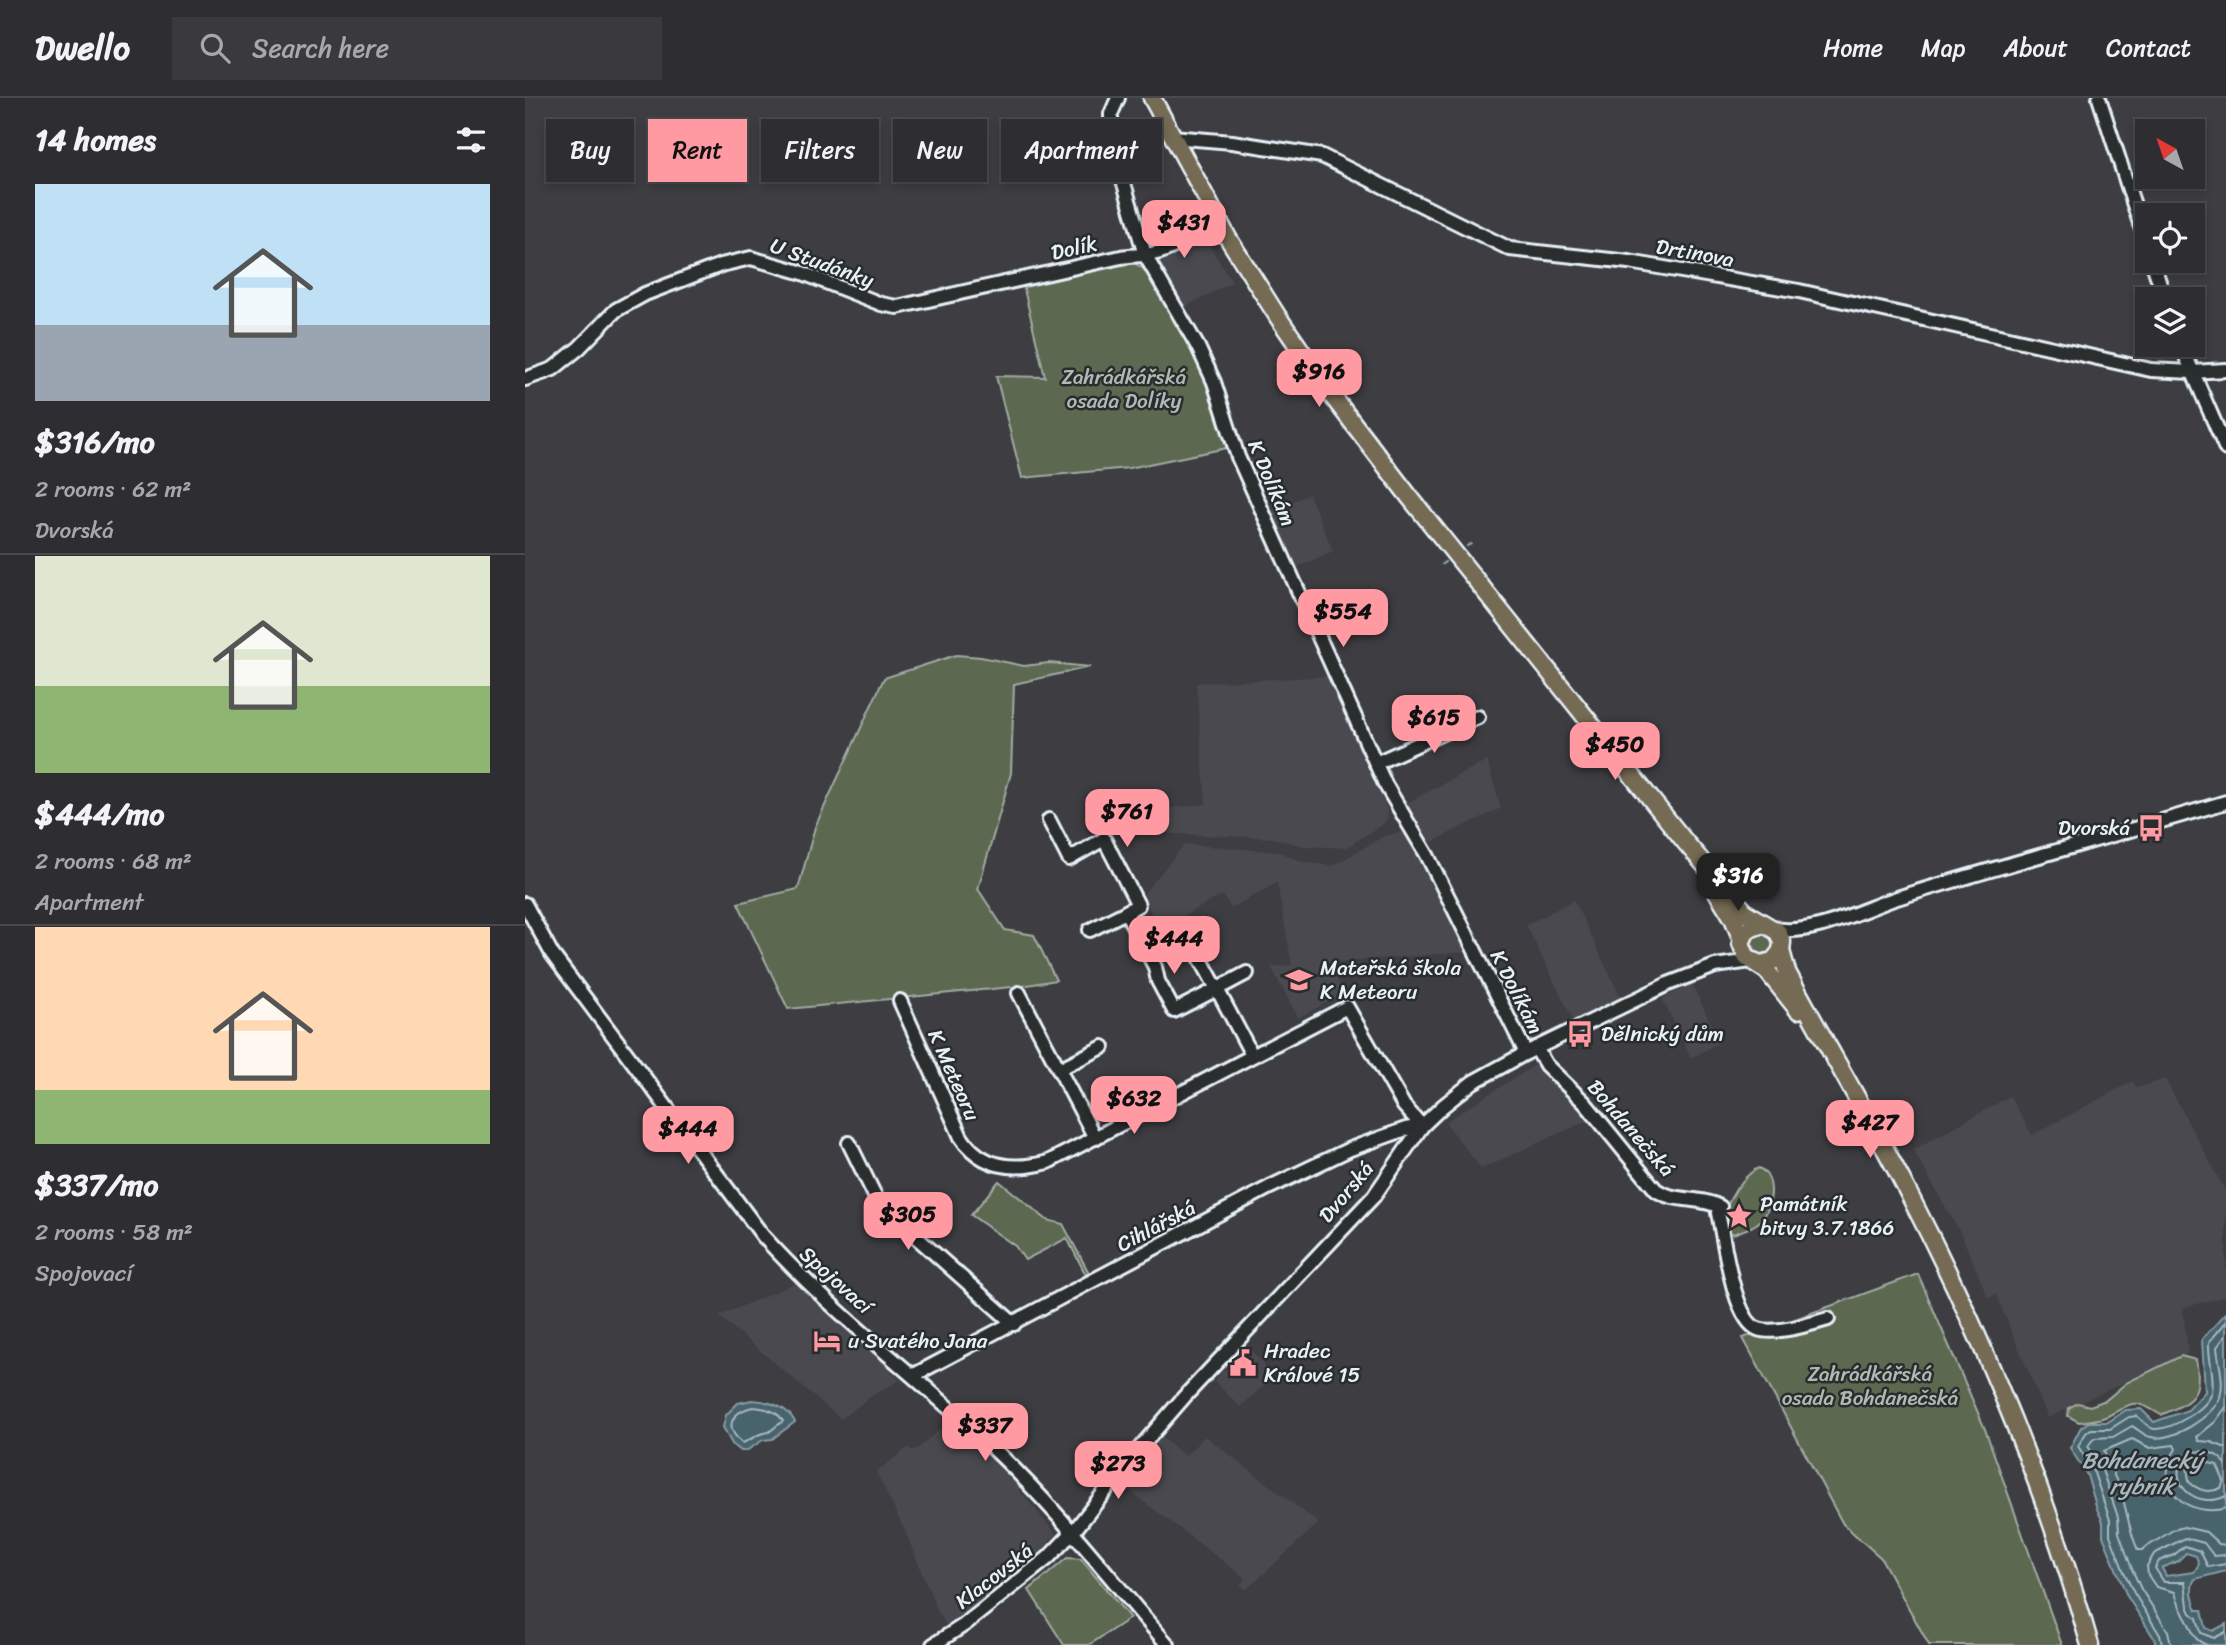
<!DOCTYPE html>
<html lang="en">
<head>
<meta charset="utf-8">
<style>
	body { margin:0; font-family:Sriracha,sans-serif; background:#3a3a3e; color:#f1f3f6; height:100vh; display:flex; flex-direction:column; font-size:26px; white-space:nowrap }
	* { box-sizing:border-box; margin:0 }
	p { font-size:23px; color:#a7a8ac }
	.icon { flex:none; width:38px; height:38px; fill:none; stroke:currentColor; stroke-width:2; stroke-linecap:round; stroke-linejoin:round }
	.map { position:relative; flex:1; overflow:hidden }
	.drawer { display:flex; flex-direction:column; background:#2e2e32; width:525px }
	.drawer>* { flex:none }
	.top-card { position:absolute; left:21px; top:21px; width:665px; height:63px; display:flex; gap:14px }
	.needle { width:46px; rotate:320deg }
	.buttons { position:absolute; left:1610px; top:21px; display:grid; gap:14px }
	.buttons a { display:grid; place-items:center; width:70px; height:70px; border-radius:0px; background:#2e2e32; box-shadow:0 4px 10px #0003,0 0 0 2px #494a4d; font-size:35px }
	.price { position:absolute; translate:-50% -60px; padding:0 16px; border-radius:14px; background:#ff9aa2; color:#111; font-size:23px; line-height:46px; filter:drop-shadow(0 2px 4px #0008) }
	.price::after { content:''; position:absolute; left:50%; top:42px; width:21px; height:16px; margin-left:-10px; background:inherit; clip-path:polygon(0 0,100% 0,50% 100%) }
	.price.current { background:#222; color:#fff }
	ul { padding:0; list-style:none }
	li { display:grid; align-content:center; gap:14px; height:371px; padding:0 35px }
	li+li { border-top:2px solid #494a4d }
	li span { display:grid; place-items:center; height:217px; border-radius:0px; color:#555 }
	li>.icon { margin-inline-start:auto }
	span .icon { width:126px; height:126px; fill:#fffc; stroke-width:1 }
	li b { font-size:30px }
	h2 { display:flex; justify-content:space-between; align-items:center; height:84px; padding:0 35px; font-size:30px }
	.pill { padding:0 24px; border-radius:0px; background:#2e2e32; box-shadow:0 4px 10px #0003,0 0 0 2px #494a4d; font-size:24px; line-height:63px }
	.pill.current { background:#ff9aa2; color:#111 }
	header { display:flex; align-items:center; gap:42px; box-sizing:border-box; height:98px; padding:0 35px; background:#2e2e32; border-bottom:2px solid #494a4d }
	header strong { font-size:33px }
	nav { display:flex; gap:38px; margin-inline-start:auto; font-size:24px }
	.search { width:490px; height:63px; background:#3a3a3e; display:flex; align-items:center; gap:18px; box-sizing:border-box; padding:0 24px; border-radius:0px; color:#a7a8ac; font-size:26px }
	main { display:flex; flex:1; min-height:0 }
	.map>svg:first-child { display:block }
</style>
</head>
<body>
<header>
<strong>Dwello</strong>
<div class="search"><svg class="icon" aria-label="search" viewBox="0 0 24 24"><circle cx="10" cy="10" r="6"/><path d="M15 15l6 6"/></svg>Search here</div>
<nav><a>Home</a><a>Map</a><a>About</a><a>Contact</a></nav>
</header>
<main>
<section class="drawer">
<h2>14 homes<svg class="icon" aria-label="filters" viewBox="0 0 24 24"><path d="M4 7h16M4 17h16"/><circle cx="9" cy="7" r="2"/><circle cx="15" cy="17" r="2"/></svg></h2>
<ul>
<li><span style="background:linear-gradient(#bfe0f5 65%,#9aa5b1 0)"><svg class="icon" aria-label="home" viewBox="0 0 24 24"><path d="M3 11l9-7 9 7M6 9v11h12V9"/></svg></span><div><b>$316/mo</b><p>2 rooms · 62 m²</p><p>Dvorská</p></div></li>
<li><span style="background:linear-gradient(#dfe7d0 60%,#8fb573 0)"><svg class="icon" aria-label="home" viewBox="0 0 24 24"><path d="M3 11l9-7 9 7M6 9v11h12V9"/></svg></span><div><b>$444/mo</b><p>2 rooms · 68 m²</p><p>Apartment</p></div></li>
<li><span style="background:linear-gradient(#ffd9b3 75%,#8fb573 0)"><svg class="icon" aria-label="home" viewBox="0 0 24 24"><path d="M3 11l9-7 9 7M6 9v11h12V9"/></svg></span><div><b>$337/mo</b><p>2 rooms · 58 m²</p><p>Spojovací</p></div></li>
</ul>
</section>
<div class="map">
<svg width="1701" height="1547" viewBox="0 0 1701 1547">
	<rect width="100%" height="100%" fill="#3d3d42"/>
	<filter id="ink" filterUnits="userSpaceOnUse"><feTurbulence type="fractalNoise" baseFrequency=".0143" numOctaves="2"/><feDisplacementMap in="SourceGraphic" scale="14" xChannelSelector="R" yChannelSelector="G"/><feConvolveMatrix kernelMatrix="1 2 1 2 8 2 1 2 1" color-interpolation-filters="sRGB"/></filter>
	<g filter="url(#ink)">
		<g fill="#4a4850">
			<polygon points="680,140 707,184 657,211 631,166"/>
			<polygon points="784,396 808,453 771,470 743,414"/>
			<polygon points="808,578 847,662 840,666 862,711 863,720 858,726 821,750 778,748 747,740 627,735 627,712 681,706 671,585"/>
			<polygon points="962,662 976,710 903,746 880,706"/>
			<polygon points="876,734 886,738 941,854 803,865 820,895 773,920 746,869 767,867 752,785 706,810 698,797 632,832 619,795 660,746 754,754 778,764 807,768 859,738"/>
			<polygon points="1049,802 1096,900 1048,922 1001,827"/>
			<polygon points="1167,886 1195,944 1166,960 1137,901"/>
			<polygon points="1013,965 1033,983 1064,1022 956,1071 920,1024"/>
			<polygon points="1640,981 1701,1094 1701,1198 1658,1210 1663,1255 1523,1320 1471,1197 1463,1200 1437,1138 1388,1052 1485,998 1507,1037 1608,983 1612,990"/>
			<polygon points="275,1183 367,1267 365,1273 375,1282 348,1297 316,1321 194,1218"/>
			<polygon points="722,1249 739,1265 741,1281 743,1284 715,1309 689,1283"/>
			<polygon points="427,1321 469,1359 497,1389 494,1392 531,1436 510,1460 423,1529 413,1514 379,1431 351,1374 384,1349 387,1353 392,1351"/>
			<polygon points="680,1338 794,1425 721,1492 715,1486 720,1480 598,1388 636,1339 660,1358"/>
		</g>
		<g fill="#5c684f" stroke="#a2aca4" stroke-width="2">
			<polygon points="605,162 620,172 673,261 702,350 604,370 497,380 471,278 520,279 498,187"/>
			<polygon points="431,557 456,559 499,568 524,565 565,569 489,586 486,675 453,791 480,832 509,837 531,882 497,888 263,911 213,805 273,791 290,729 359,580"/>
			<polygon points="1232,833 1244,834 1250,844 1247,855 1236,860 1224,842"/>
			<path d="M1234 1070C1252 1079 1248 1112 1234 1124 1227 1130 1216 1133 1208 1136 1184 1123 1217 1076 1234 1070Z"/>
			<polygon points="474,1083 522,1122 538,1126 564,1175 561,1177 542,1140 500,1162 490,1148 446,1117"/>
			<polygon points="1393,1176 1460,1331 1537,1547 1404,1547 1356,1460 1318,1426 1218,1240"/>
			<path d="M1656 1258 1671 1262C1678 1298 1667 1304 1636 1317 1607 1299 1609 1305 1583 1318 1574 1322 1563 1323 1554 1324L1543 1318 1544 1310 1553 1305 1565 1308 1581 1302 1601 1285Z"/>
			<polygon points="542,1460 556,1461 605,1520 564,1547 539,1547 504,1492"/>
		</g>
		<g fill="#47636c" stroke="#879ca4" stroke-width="2" fill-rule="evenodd">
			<path d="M1701 1215V1473L1670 1481C1664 1490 1668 1502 1672 1512H1677L1681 1530 1688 1533 1701 1526V1547H1631L1629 1540 1602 1498 1578 1438V1424L1572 1411 1562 1377 1545 1350 1556 1329 1564 1324H1583L1601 1312 1616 1311 1629 1324 1663 1312 1680 1294 1677 1241ZM1661 1455 1671 1458 1674 1466 1669 1474 1641 1478 1637 1470 1653 1463Z"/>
			<path d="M227 1302C243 1303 262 1308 270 1324L247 1341 238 1342 221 1353H216L207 1346 198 1329 201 1317 213 1305Z"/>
		</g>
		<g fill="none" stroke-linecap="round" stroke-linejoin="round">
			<g stroke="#a8b8c0" stroke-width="2">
				<path d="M228 1309C239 1310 252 1312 258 1323L244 1334 235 1336 218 1345C198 1330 206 1314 228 1309Z"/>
				<polyline points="1701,1309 1690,1324 1672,1339 1674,1343 1686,1344 1701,1350"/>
				<path d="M1673 1362 1692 1367 1699 1383 1696 1390C1684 1396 1673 1392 1664 1384L1662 1368 1666 1364Z"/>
				<path d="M1701 1366C1690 1351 1668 1349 1656 1362 1644 1391 1676 1411 1701 1398"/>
				<path d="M1701 1410C1663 1421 1625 1389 1651 1351L1649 1347 1625 1350 1607 1341 1579 1353C1583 1366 1591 1380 1596 1394 1602 1413 1604 1433 1613 1452H1617L1648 1432 1659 1429 1681 1434 1694 1446 1701 1447"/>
				<polyline points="1701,1466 1683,1469 1675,1453 1660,1448 1649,1457 1634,1463 1630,1470 1639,1484 1660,1484 1663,1508 1666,1515 1672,1520 1676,1535 1689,1540 1701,1534"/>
				<path d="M1637 1547 1635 1537 1609 1495 1599 1474 1585 1437V1422L1569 1375 1553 1348 1561 1335 1566 1331H1585L1604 1319 1612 1318C1617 1322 1623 1330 1629 1331 1646 1332 1683 1311 1687 1294 1690 1278 1683 1261 1684 1244L1701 1224"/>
				<path d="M1646 1547 1643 1533 1616 1491 1607 1471 1594 1435 1593 1419 1577 1372 1563 1348 1569 1340 1588 1339 1607 1328C1613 1331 1619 1338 1626 1339 1647 1344 1688 1319 1695 1299 1700 1283 1693 1264 1692 1249L1701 1237"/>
				<path d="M1682 1547C1669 1542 1669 1537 1664 1526 1658 1516 1653 1507 1650 1494L1631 1489 1623 1477 1622 1468 1629 1456 1660 1440 1679 1445 1689 1458 1701 1457"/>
			</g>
			<g stroke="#879ca4" stroke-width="2.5">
				<polyline points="942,448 946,446"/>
				<polyline points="917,466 920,464"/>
			</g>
			<defs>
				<g id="minor">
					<polyline points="593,0 586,16 586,31 598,82 620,157 673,249 689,284 713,359 860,686 902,757 1001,955"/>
					<polyline points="1574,0 1622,147"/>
					<polyline points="647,39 707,44 797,58 985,151 1104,164 1274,193 1626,272 1667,274 1701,272"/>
					<polyline points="1627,163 1640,201"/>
					<polyline points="1656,247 1701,351"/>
					<path d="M0 281 28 271 54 250 91 212 120 196 196 167 226 160 275 174 356 206 372 209 596 159C609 157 623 158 635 154 659 147 678 124 703 140"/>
					<polyline points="851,665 953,619"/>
					<polyline points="524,722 544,761 579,741 613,807 601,814"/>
					<path d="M0 806 27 856 238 1138C308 1216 395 1280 471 1353 534 1413 586 1482 643 1547"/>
					<path d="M1250 831C1289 838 1335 812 1372 800 1481 766 1592 737 1701 704"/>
					<polyline points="565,832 601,814 630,869 633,883 649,913 692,891 727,957"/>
					<polyline points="674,858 692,891 722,875"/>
					<polyline points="494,895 570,1040"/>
					<path d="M375 903 436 1039C457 1071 489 1073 523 1064L822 909 879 1008 897 1028"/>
					<path d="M1011 950 1021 967 1060 1005 1131 1092C1150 1105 1175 1098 1195 1109L1193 1115C1199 1140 1208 1222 1233 1231 1250 1237 1286 1226 1303 1221"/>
					<polyline points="534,971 578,949"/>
					<polyline points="324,1045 354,1106 489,1226"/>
					<polyline points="389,1277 745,1089 825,1051 881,1031 897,1028"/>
					<polyline points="408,1547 439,1527 523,1460 549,1433 607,1359 660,1298 849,1098 897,1028 918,1008 948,984 1001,955 1143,886 1190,868 1226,863"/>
				</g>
				<g id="major">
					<polyline points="627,0 703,140 753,219 808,299 883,397 1161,745 1221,815 1253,834 1257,844 1256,853 1248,863 1236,866 1222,860 1216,845 1222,832 1238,826"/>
					<polyline points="1192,794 1208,820 1217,842"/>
					<path d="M1256 853 1262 874C1302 949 1346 1022 1385 1098 1459 1241 1521 1392 1565 1547"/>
					<polyline points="1230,865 1242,873 1273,912"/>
				</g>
			</defs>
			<use href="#minor" stroke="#e8f1f8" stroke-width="18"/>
			<use href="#major" stroke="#e8f1f8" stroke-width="21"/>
			<use href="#minor" stroke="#2a2d2e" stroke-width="12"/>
			<use href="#major" stroke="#746b52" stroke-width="16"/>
		</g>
	</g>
	<defs>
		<symbol id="bus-bare" viewBox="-9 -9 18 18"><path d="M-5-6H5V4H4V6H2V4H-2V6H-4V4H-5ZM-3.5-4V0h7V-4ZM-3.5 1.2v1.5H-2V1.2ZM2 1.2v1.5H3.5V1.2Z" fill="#ff9aa2" stroke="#2a2d2e" stroke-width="2.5" paint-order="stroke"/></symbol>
		<symbol id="school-bare" viewBox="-9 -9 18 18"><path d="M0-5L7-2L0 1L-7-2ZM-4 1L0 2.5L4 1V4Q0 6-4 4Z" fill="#ff9aa2" stroke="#2a2d2e" stroke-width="2.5" paint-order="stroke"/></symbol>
		<symbol id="sight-bare" viewBox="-9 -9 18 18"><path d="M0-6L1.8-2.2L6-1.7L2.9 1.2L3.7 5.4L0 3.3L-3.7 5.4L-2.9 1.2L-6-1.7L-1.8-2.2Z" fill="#ff9aa2" stroke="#2a2d2e" stroke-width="2.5" paint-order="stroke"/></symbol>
		<symbol id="hotel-bare" viewBox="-9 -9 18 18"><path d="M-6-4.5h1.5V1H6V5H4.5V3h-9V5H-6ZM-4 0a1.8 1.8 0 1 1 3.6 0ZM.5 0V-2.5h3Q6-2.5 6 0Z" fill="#ff9aa2" stroke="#2a2d2e" stroke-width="2.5" paint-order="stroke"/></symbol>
		<symbol id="civic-bare" viewBox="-9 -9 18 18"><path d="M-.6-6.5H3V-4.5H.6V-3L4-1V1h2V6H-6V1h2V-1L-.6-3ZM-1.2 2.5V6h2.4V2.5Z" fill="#ff9aa2" stroke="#2a2d2e" stroke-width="2.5" paint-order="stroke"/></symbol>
	</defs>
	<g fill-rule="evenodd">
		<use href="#bus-bare" x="1607" y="711" width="38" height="38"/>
		<use href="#school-bare" x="755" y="863" width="38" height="38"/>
		<use href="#bus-bare" x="1036" y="917" width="38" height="38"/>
		<use href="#sight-bare" x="1195" y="1099" width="38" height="38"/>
		<use href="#hotel-bare" x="283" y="1224" width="38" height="38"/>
		<use href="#civic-bare" x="699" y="1246" width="38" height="38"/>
	</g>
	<g text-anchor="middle" stroke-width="5" stroke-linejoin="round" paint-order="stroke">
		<g font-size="21" fill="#e8f1f8" stroke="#2a2d2e">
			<text transform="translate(549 150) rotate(-13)" y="7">Dolík</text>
			<text transform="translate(1170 155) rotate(10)" y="7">Drtinova</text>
			<text transform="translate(297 165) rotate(20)" y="7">U Studánky</text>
			<text transform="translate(747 385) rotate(67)" y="7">K Dolíkám</text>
			<text transform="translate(992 894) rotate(63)" y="7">K Dolíkám</text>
			<text transform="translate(429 977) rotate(66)" y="7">K Meteoru</text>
			<text transform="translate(1106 1030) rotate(49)" y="7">Bohdanečská</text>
			<text transform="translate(821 1094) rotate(-50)" y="7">Dvorská</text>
			<text transform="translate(631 1128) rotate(-28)" y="7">Cihlářská</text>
			<text transform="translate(311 1182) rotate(42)" y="7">Spojovací</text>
			<text transform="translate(469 1478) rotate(-38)" y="7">Klacovská</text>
		</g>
		<g font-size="21" fill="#b0bab4" stroke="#2a2d2e">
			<text x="599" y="286">Zahrádkářská<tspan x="599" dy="24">osada Dolíky</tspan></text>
			<text x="1345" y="1283">Zahrádkářská<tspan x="1345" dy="24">osada Bohdanečská</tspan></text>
		</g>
		<g font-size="21" fill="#e8f1f8" stroke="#2a2d2e" text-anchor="start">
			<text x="1605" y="737" text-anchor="end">Dvorská</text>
			<text x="795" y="877">Mateřská škola<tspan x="795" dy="24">K Meteoru</tspan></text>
			<text x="1076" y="943">Dělnický dům</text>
			<text x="1235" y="1113">Památník<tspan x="1235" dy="24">bitvy 3.7.1866</tspan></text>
			<text x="323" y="1250">u Svatého Jana</text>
			<text x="739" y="1260">Hradec<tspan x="739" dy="24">Králové 15</tspan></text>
		</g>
		<g font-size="23" font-style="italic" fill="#a8b8c0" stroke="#2a2d2e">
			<text x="1617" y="1370">Bohdanecký<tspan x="1617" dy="26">rybník</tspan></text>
		</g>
	</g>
</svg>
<div class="buttons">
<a><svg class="needle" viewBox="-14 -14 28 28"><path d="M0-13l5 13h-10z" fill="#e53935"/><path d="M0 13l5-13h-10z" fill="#a7a8ac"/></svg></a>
<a><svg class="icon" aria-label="locate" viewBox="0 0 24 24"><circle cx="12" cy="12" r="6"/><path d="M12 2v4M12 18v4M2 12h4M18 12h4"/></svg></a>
<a><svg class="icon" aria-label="layers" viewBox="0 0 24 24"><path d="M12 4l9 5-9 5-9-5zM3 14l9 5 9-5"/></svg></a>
</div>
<b class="price" style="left:659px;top:162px">$431</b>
<b class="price" style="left:794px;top:311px">$916</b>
<b class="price" style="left:818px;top:551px">$554</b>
<b class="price" style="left:909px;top:657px">$615</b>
<b class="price" style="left:1090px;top:684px">$450</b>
<b class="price" style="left:602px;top:751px">$761</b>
<b class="price current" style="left:1213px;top:815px">$316</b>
<b class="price" style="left:649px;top:878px">$444</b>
<b class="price" style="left:609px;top:1038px">$632</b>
<b class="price" style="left:1345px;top:1062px">$427</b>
<b class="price" style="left:163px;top:1068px">$444</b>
<b class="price" style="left:383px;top:1154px">$305</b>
<b class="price" style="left:460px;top:1365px">$337</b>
<b class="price" style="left:593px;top:1403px">$273</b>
<div class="top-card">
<a class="pill">Buy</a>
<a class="pill current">Rent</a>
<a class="pill">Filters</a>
<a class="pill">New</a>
<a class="pill">Apartment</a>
</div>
</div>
</main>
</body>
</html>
